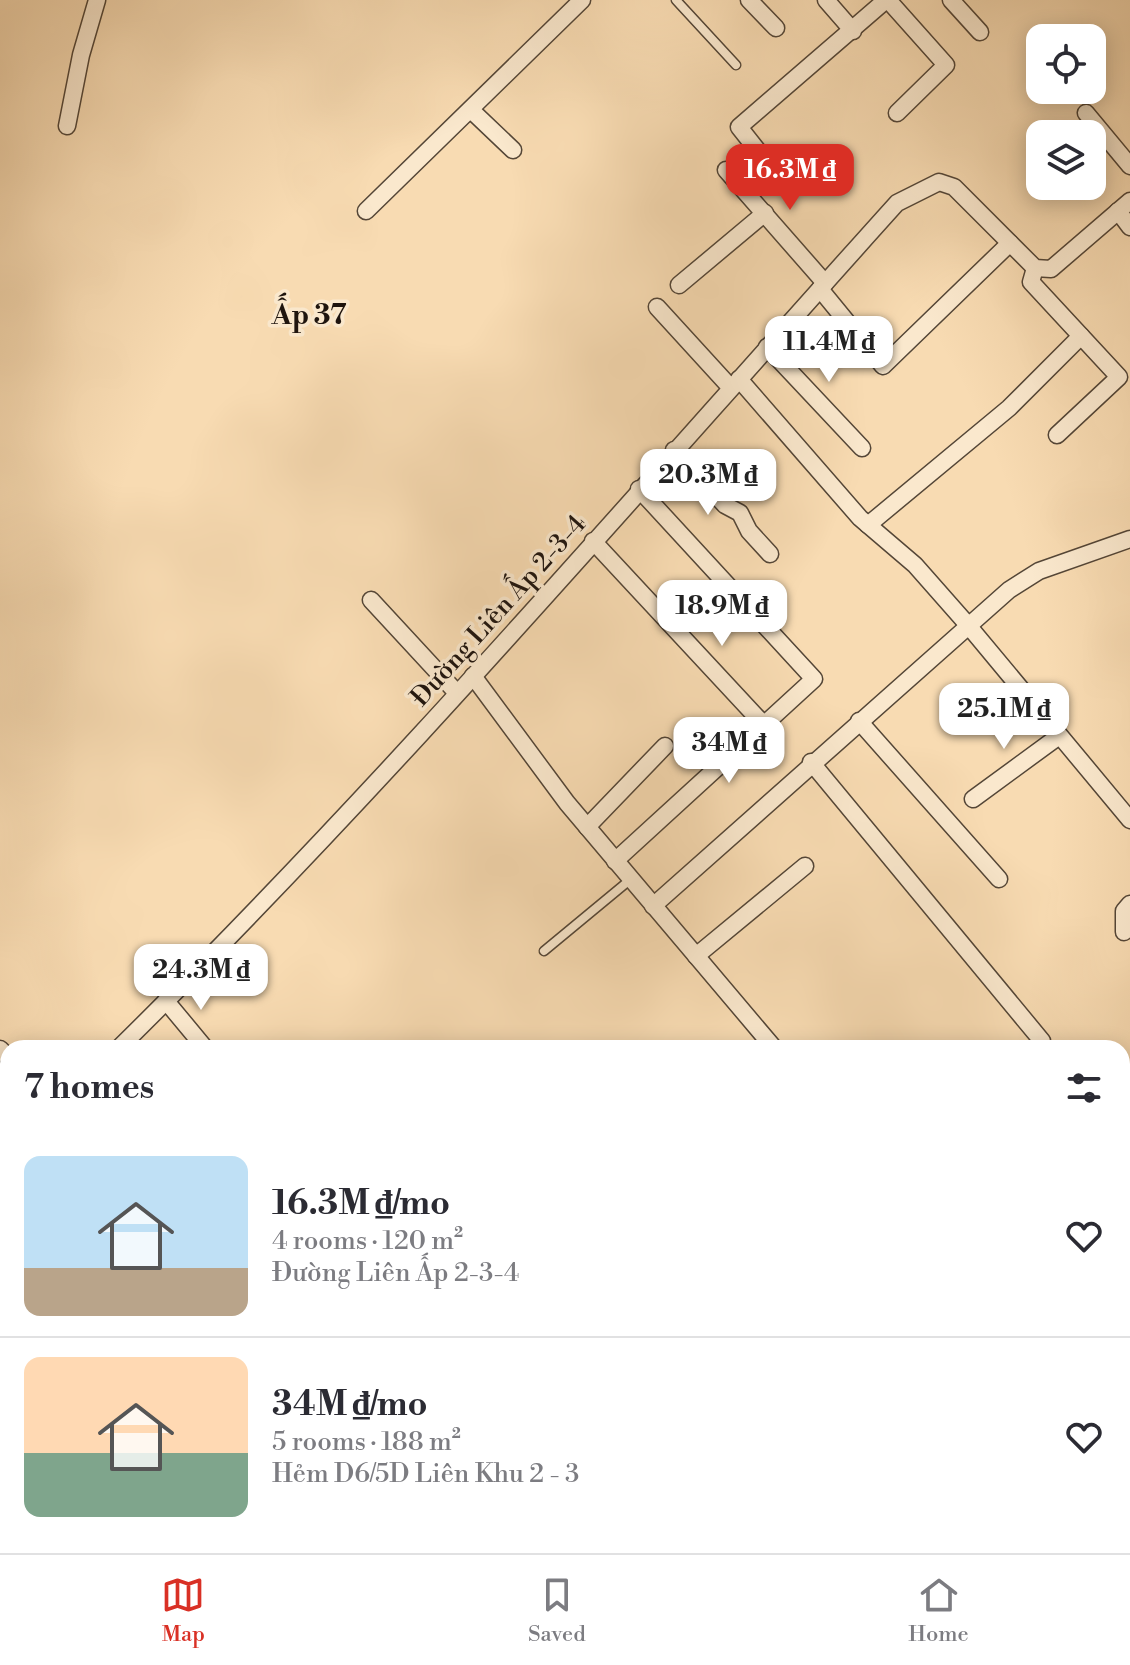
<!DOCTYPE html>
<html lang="en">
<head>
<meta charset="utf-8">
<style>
	body { margin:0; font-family:"Libre Bodoni",serif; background:#f2f2f3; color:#2b2b33; height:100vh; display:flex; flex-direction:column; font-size:30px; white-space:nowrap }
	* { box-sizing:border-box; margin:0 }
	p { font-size:26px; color:#7c7c81 }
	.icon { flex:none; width:44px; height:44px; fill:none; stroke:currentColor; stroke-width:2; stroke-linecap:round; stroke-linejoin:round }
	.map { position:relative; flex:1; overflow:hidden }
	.side { position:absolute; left:0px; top:1040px; width:1130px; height:514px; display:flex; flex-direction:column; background:#fff; border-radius:24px 24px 0 0; box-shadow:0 4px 20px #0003 }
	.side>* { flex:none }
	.tools { position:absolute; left:1026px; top:24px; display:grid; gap:16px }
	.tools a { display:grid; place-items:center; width:80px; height:80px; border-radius:16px; background:#fff; box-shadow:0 4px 20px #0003; font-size:40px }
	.price { position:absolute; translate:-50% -68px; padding:0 18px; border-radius:16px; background:#fff; color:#222; font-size:26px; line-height:52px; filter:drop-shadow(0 2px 4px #0008) }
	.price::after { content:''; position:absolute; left:50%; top:48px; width:24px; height:18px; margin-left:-12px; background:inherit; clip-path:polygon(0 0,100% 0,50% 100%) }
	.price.active { background:#d93025; color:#fff }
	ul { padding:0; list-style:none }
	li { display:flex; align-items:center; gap:24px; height:200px; padding:0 24px }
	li+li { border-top:2px solid #e1e1e2 }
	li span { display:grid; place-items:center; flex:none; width:224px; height:160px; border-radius:16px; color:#555 }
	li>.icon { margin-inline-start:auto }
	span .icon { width:96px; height:96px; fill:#fffc; stroke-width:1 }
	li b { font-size:34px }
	h2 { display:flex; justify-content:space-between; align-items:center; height:96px; padding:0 24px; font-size:34px }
	.menu { display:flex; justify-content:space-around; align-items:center; height:112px; border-top:2px solid #e1e1e2; background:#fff; font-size:22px; color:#7c7c81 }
	.menu a { display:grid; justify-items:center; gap:4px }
	.menu .active { color:#d93025 }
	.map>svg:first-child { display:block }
</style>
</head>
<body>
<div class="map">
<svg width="1130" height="1553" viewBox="0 0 1130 1553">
	<rect width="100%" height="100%" fill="#f8dbb2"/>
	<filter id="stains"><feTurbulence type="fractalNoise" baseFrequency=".0025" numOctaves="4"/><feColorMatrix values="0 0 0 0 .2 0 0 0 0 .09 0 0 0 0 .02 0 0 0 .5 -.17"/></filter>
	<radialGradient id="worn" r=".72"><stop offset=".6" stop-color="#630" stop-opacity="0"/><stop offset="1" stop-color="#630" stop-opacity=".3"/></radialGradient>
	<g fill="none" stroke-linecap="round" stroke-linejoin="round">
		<defs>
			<g id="service">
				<polyline points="676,0 736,65"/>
				<polyline points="544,951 631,879"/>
				<polyline points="297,1553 310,1546"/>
			</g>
			<g id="minor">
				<polyline points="749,0 776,28"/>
				<polyline points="826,0 853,31"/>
				<polyline points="888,0 946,65 897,113"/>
				<polyline points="951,0 980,32"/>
				<polyline points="471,110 513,150"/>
				<polyline points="1086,113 1130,166"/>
				<polyline points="67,126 81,55 97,0"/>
				<polyline points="726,170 825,283"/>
				<polyline points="732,176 758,151 739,127 886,0"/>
				<polyline points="366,211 582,0"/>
				<polyline points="1118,211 1130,227"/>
				<polyline points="1035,268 1031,282 1119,377 1057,435"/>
				<polyline points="679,285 765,213"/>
				<polyline points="820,289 883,366 1010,243"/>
				<polyline points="657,307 731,388"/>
				<polyline points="767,347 862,448"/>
				<polyline points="739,379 860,518 915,565 967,624 1130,820"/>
				<polyline points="674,450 725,505 740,513 749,531 770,554"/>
				<polyline points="868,525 1009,408 1081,336"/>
				<polyline points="593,541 765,726"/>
				<polyline points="371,600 457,693"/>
				<polyline points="473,676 567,803 774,1048"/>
				<polyline points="859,721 999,879"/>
				<polyline points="811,762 1042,1041"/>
				<polyline points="973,799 1059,736"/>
				<polyline points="587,827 665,746"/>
				<polyline points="615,861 814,679 639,489"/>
				<polyline points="653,906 1009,590 1039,571 1130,539"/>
				<polyline points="1124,932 1124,911 1130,904"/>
				<polyline points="696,956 805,866"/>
				<polyline points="166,1001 205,1048"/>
				<path d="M119 1048C392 779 641 487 897 203L939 182 954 187 1035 268 1051 269 1130 201"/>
				<polyline points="0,1049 8,1057"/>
				<polyline points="0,1405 8,1398"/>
				<polyline points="1122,1406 1130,1400"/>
				<polyline points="1122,1471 1130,1480"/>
				<polyline points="134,1546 136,1553"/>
				<polyline points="753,1546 758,1553"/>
				<polyline points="30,1553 38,1546"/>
				<polyline points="431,1553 441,1546"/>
				<polyline points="551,1553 558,1546"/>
				<polyline points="688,1553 689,1546"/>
			</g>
		</defs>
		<use href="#service" stroke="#544637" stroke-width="11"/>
		<use href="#minor" stroke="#544637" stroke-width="19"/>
		<use href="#service" stroke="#fae8cd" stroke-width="8"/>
		<use href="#minor" stroke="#fae8cd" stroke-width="16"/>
	</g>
	<g text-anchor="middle" stroke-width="7" stroke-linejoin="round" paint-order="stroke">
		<g font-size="26" fill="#1e140e" stroke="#fae8cd">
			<text transform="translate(498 610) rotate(-48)" y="9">Đường Liên Ấp 2-3-4</text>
		</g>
		<g font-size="28" font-weight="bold" fill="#1e140e" stroke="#fae8cd">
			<text x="309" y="324">Ấp 37</text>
		</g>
	</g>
	<rect width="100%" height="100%" filter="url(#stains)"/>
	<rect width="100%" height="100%" fill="url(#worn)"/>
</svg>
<div class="tools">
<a><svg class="icon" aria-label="locate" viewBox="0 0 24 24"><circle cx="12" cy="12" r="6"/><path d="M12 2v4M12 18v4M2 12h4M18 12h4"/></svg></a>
<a><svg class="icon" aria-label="layers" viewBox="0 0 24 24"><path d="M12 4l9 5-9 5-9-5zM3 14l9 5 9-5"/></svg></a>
</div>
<b class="price active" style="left:790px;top:212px">16.3M ₫</b>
<b class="price" style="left:829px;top:384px">11.4M ₫</b>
<b class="price" style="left:708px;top:517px">20.3M ₫</b>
<b class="price" style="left:722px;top:648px">18.9M ₫</b>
<b class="price" style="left:1004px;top:751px">25.1M ₫</b>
<b class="price" style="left:729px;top:785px">34M ₫</b>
<b class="price" style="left:201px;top:1012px">24.3M ₫</b>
<section class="side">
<h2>7 homes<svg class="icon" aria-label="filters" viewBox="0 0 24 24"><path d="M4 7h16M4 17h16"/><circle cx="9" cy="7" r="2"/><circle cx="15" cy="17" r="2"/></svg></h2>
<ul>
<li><span style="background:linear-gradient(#bfe0f5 70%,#b9a48a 0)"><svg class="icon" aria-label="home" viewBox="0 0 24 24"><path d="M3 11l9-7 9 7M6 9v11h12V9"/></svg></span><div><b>16.3M ₫/mo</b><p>4 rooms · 120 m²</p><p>Đường Liên Ấp 2-3-4</p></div><svg class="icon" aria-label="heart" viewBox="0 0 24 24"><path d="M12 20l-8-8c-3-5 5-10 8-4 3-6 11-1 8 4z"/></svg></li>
<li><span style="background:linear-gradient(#ffd9b3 60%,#7fa58c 0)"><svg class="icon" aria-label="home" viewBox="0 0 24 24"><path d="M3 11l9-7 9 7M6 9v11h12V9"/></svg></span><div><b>34M ₫/mo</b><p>5 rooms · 188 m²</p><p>Hẻm D6/5D Liên Khu 2 - 3</p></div><svg class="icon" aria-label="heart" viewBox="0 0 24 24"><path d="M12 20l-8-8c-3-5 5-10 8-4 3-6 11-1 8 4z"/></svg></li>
</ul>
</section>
</div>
<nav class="menu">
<a class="active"><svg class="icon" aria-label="map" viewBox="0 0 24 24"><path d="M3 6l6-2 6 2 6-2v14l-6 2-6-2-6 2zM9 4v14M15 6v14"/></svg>Map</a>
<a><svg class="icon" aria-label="saved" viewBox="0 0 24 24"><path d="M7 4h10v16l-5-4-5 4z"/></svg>Saved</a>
<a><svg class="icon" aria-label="home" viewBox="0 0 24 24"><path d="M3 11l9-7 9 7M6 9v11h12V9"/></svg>Home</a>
</nav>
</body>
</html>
